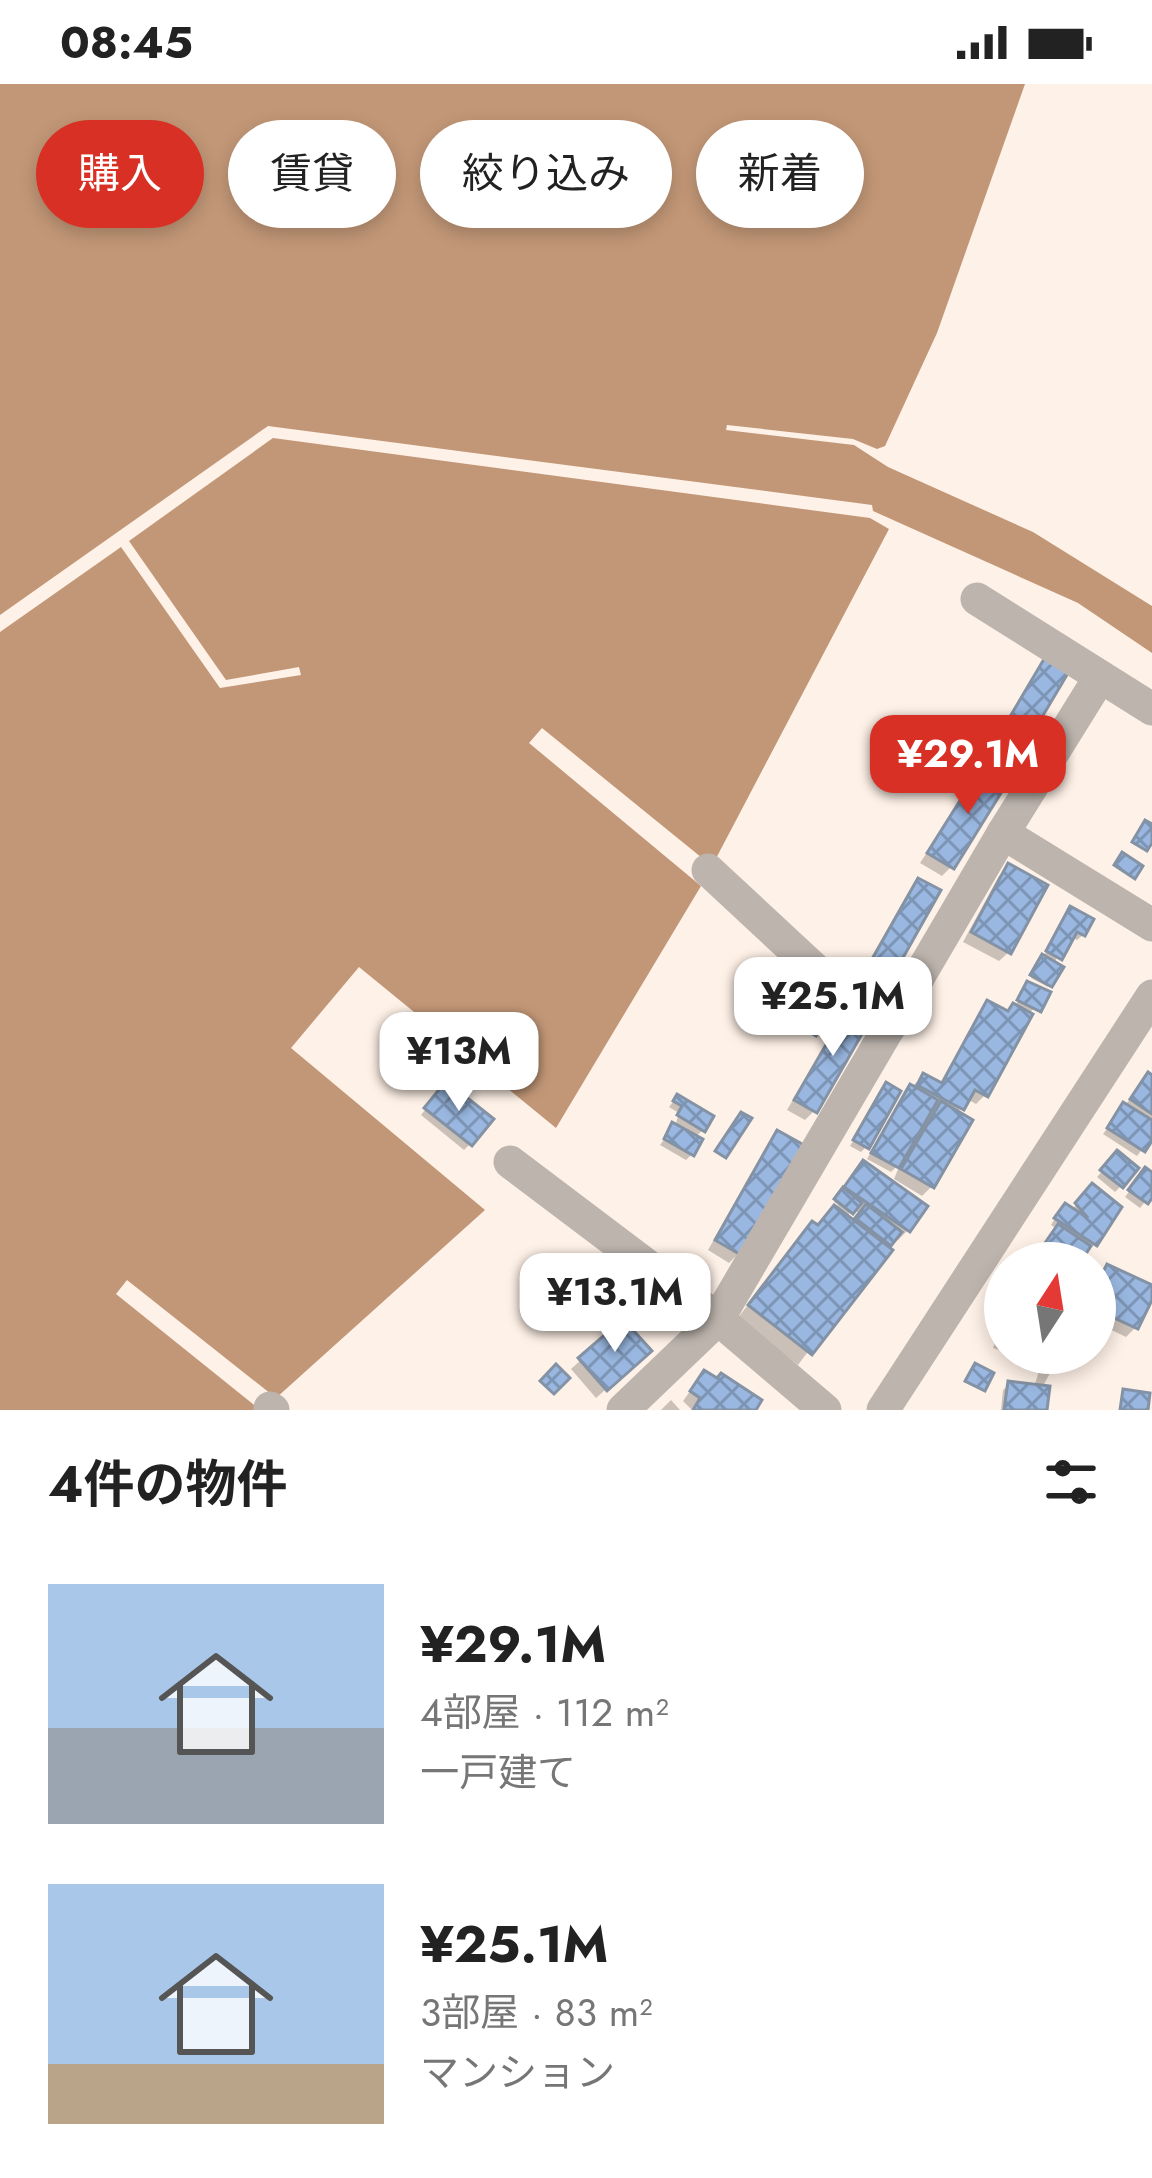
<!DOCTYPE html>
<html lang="ja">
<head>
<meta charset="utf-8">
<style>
	body { margin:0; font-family:Jost,"Noto Sans JP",sans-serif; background:#f2f2f2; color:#222; height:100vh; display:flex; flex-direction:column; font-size:45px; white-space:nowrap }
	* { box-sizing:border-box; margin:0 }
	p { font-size:39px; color:#767676 }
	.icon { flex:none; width:66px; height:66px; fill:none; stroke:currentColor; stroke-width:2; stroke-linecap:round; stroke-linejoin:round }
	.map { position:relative; height:1326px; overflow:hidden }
	.details { display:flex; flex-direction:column; background:#fff; flex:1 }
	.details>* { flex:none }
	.banner { position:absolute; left:36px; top:36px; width:1080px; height:108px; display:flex; gap:24px }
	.needle { width:78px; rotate:12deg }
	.fabs { position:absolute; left:984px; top:1158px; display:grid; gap:24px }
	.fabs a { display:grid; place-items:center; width:132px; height:132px; border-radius:50%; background:#fff; box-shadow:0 6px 18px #0003; font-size:60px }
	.price { position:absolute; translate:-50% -102px; padding:0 27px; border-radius:24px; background:#fff; color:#222; font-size:39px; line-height:78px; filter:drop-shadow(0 3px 6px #0008) }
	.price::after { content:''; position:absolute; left:50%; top:72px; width:36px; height:27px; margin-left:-18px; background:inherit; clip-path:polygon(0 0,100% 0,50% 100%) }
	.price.active { background:#d93025; color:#fff }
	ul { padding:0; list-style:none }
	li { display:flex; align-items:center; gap:36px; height:300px; padding:0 48px }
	li span { display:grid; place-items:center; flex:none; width:336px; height:240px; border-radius:0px; color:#555 }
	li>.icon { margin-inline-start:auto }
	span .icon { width:144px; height:144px; fill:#fffc; stroke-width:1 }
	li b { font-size:51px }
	h2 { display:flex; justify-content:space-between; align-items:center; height:144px; padding:0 48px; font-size:51px }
	.pill { padding:0 42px; border-radius:54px; background:#fff; box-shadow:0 6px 18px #0003; font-size:42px; line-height:108px }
	.pill.active { background:#d93025; color:#fff }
	.status { display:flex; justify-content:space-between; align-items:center; height:84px; padding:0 60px; background:#fff; direction:ltr }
	.status svg { height:33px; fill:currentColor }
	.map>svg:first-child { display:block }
</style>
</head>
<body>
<div class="status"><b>08:45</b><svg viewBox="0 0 49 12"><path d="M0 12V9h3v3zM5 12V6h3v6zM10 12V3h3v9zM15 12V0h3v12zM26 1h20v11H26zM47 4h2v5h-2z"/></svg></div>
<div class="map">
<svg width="1152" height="1326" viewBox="0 0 1152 1326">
	<defs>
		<pattern id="building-cross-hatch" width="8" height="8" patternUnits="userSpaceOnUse" patternTransform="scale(3)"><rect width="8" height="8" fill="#99b7e0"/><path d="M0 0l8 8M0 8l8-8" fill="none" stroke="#7d95b5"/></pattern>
	</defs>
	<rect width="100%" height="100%" fill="#fef1e7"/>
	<g fill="#c29777">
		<polygon points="0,0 1025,0 937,249 885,362 877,365 853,355 727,341 726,346 854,361 888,383 1033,448 1152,522 1152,569 1078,519 873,427 872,421 268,342 0,531"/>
		<polygon points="273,354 870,434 889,445 712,782 542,644 529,659 701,802 556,1044 359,883 291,964 485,1126 276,1314 127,1196 116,1210 258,1324 256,1326 0,1326 0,548 121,463 220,604 301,591 299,583 226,596 129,457"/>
	</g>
	<g fill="#0003" fill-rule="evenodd">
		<polygon points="1048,574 1017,670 1008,679 988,668"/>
		<polygon points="983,684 951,783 942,792 920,779"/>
		<polygon points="1009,783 1009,868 999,877 963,858 999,792"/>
		<polygon points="918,797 937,807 847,916 909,807"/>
		<polygon points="1070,826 1083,851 1077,856 1071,853 1053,880 1048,903 1031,894"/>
		<polygon points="1025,902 1039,926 1032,926 985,1011 976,1020 967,1015 956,1030 969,1037 931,1103 922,1112 894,1095 901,1078 891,1088 867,1075 904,1009 924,992 940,1001 979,929 988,919 1006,929 1015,923"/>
		<polygon points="850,925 814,1027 805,1036 787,1026 841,934"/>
		<polygon points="1152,994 1152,1052 1137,1072 1103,1050 1143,998"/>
		<polygon points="886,1002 866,1063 861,1068 850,1062"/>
		<polygon points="440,1007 470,1060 464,1066 421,1031"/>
		<polygon points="677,1013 703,1046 694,1054 692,1070 686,1076 660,1061 676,1039 679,1029 669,1023"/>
		<polygon points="778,1050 739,1169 729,1179 708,1166 769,1059"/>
		<polygon points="1117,1070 1121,1102 1115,1108 1097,1093"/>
		<path d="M854 1089 924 1122 907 1147 898 1156 894 1153 885 1164 798 1281 737 1235 800 1153 817 1144 838 1121 834 1118ZM854 1125 860 1130 853 1139 846 1133Z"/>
		<polygon points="1152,1092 1152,1109 1140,1124 1125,1113 1140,1093"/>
		<polygon points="1092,1103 1095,1160 1087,1164 1076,1179 1034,1179 1057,1145 1051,1141 1059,1128 1071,1127"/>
		<polygon points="1108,1184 1152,1205 1135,1244 1126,1253 1095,1238 1095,1200"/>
		<polygon points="1005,1235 1005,1268 993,1264"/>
		<polygon points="622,1239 639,1276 596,1314 571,1285"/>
		<polygon points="1006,1269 1038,1269 1031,1278"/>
		<polygon points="1039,1287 1050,1289 1042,1304 1044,1326 1001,1326 1003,1306 1009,1300 1034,1303"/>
		<polygon points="696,1299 752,1326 692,1326 683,1317"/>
		<polygon points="671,1316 680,1326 661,1326"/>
	</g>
	<g fill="url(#building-cross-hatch)" stroke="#8492a5" stroke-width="3">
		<polygon points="1047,570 1071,584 1019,672 995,658"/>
		<polygon points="983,680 1009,696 954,785 927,769"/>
		<polygon points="1145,736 1152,740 1152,759 1147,767 1132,758"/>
		<polygon points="1122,768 1143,782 1135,795 1114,781"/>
		<polygon points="1008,779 1048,801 1011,870 971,848"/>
		<polygon points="918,794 941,806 877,920 854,907"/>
		<polygon points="1070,822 1094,835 1085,852 1077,848 1062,876 1046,867"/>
		<polygon points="1042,870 1064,883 1052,903 1030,891"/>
		<polygon points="1027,897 1051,908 1041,928 1017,916"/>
		<polygon points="987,916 1008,927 1013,919 1033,930 988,1013 975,1006 964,1026 917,1001 923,989 942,999"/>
		<polygon points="763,917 787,930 779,946 755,933"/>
		<polygon points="849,921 871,934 817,1029 794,1016"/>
		<polygon points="800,922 825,935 816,952 792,938"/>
		<polygon points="1148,988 1152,991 1152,1030 1130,1015"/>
		<polygon points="446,997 494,1035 472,1062 424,1024"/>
		<polygon points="886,998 901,1007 869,1065 853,1056"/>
		<polygon points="910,1000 938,1016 899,1084 871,1069"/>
		<polygon points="677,1010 714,1032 705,1048 677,1031 682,1022 673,1017"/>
		<polygon points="941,1017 973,1036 934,1104 901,1085"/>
		<polygon points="1123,1018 1152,1036 1152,1057 1145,1068 1107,1044"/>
		<polygon points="741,1028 752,1034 726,1074 715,1067"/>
		<polygon points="672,1038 703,1055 694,1072 664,1055"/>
		<polygon points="777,1046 804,1061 741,1171 715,1156"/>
		<polygon points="1117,1066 1139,1084 1123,1104 1100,1086"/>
		<polygon points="863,1076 928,1122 910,1148 844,1103"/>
		<polygon points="1145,1083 1152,1088 1152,1114 1148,1120 1128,1106"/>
		<polygon points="1092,1099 1122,1123 1097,1162 1054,1134 1065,1119 1088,1134 1075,1119"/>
		<polygon points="843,1103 862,1119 853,1130 834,1115"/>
		<polygon points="866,1120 902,1148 891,1162 855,1134"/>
		<polygon points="834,1121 893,1166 812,1271 748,1221 812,1137 818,1141"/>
		<polygon points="1058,1140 1091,1162 1080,1179 1045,1159"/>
		<polygon points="1043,1164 1065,1179 1033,1179"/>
		<polygon points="1107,1180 1152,1201 1152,1216 1138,1245 1095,1225 1095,1204"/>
		<polygon points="623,1235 652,1267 607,1307 578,1274"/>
		<polygon points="975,1279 994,1289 985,1307 965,1297"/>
		<polygon points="556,1280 570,1294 554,1310 540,1297"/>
		<polygon points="704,1286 717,1294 721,1289 762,1316 756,1326 693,1326 700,1314 690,1307"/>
		<polygon points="1008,1297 1050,1302 1047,1326 1004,1326"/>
		<polygon points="1123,1305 1150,1309 1148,1326 1120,1326"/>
	</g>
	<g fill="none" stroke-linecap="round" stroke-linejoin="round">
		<g stroke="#bdb4ad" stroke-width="33">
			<polyline points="977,515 1152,625"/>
			<polyline points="1003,749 1152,841"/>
			<polyline points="708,786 834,903 889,944"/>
			<polyline points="510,1078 718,1235 825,1326"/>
			<polyline points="270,1324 273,1326"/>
			<polyline points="623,1326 718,1235 1003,749 1100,593"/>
			<polyline points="883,1326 1152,912"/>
		</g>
	</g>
</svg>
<div class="fabs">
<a><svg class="needle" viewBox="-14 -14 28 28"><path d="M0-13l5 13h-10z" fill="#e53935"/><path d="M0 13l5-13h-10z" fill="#767676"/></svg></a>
</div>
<b class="price active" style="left:968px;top:733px">¥29.1M</b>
<b class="price" style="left:833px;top:975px">¥25.1M</b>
<b class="price" style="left:459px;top:1030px">¥13M</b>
<b class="price" style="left:615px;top:1271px">¥13.1M</b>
<div class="banner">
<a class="pill active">購入</a>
<a class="pill">賃貸</a>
<a class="pill">絞り込み</a>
<a class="pill">新着</a>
</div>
</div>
<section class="details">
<h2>4件の物件<svg class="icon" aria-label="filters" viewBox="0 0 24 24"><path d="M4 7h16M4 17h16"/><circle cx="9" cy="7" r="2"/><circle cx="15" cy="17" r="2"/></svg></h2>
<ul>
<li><span style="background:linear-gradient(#a9c7e8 60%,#9aa5b1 0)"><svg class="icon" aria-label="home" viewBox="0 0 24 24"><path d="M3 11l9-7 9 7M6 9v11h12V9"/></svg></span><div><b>¥29.1M</b><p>4部屋 · 112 m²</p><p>一戸建て</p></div></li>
<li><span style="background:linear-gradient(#a9c7e8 75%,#b9a48a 0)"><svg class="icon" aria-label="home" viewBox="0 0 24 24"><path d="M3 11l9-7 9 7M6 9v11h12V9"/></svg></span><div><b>¥25.1M</b><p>3部屋 · 83 m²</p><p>マンション</p></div></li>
</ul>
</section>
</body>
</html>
